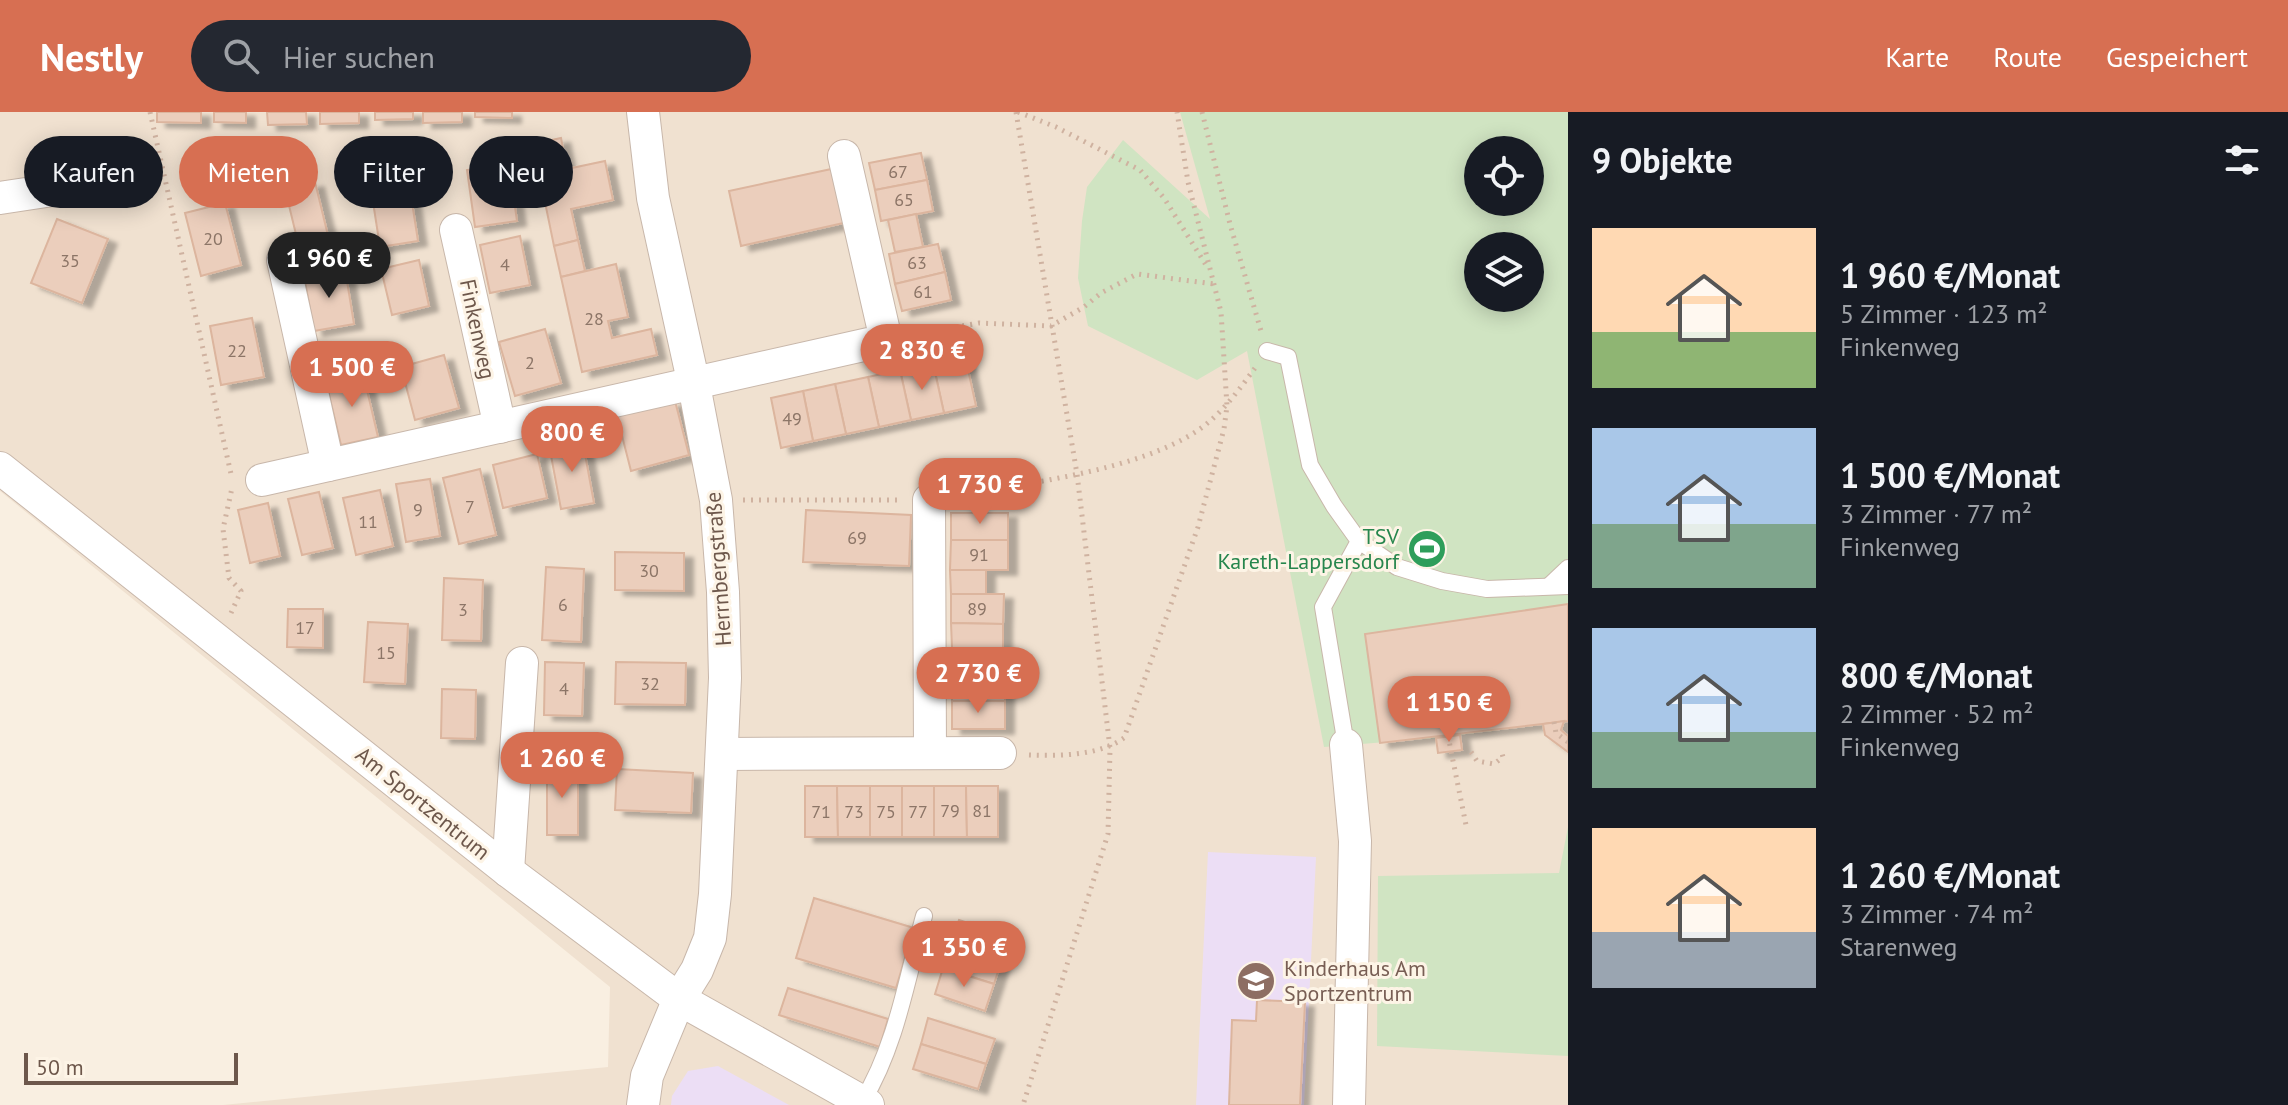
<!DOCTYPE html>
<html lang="de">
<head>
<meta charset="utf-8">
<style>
	body { margin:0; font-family:"PT Sans",sans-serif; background:#242831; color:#f1f3f6; height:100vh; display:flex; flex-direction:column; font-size:30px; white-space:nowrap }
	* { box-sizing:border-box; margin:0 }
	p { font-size:26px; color:#9ea1a6 }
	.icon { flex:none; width:44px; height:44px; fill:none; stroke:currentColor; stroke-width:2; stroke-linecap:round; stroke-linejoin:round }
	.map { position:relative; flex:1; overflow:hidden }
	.drawer { display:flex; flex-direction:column; background:#171b24; width:720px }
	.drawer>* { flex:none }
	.hud { position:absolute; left:24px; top:24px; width:760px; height:72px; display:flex; gap:16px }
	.buttons { position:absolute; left:1464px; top:24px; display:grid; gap:16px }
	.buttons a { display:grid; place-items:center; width:80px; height:80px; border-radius:50%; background:#171b24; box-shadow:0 4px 20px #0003; font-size:40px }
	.scale { position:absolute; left:24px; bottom:20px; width:214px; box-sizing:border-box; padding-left:8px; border:4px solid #6d574b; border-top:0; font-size:22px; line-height:28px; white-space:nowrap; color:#6d574b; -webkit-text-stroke:6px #fdf4e6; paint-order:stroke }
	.price { position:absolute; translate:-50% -68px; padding:0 18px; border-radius:28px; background:#d76f52; color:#fff; font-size:26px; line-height:52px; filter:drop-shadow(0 2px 4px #0008) }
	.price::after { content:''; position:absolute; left:50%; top:48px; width:24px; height:18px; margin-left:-12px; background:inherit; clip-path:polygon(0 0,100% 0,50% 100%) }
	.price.selected { background:#222; color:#fff }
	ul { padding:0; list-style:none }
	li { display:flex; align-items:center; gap:24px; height:200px; padding:0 24px }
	li span { display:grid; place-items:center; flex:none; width:224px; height:160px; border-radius:0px; color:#555 }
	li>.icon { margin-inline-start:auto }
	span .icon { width:96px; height:96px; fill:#fffc; stroke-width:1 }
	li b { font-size:34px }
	h2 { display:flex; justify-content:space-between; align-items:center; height:96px; padding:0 24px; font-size:34px }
	.tag { padding:0 28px; border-radius:36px; background:#171b24; box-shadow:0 4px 20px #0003; font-size:28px; line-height:72px }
	.tag.selected { background:#d76f52; color:#fff }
	header { display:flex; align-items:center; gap:48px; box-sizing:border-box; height:112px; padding:0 40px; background:#d76f52; color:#fff }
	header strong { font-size:38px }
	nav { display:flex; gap:44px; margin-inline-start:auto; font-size:28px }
	.search { width:560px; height:72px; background:#242831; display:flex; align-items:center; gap:20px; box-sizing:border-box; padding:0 28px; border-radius:44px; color:#9ea1a6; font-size:30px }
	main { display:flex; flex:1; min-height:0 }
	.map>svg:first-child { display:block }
</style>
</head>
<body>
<header>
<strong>Nestly</strong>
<div class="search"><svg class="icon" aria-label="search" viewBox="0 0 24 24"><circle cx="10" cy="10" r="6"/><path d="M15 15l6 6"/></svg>Hier suchen</div>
<nav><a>Karte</a><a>Route</a><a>Gespeichert</a></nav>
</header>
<main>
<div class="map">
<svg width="1568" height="993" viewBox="0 0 1568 993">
	<defs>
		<filter id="shadow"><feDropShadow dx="9" dy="5" stdDeviation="2" flood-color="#0004"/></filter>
	</defs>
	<rect width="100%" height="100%" fill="#f9efe1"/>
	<path fill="#f0e1d0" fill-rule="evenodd" d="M0 0H1568V993H223L608 955 610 875 0 379ZM1478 38H1530V90H1478ZM1478 134H1530V186H1478Z"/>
	<g fill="#ecdef5">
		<polygon points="1208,740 1316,745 1304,993 1196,993"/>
		<polygon points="718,954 789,993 671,993 672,984 688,959"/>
	</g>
	<g fill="#d0e4c2" fill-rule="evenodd">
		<path d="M1180 0H1568V609L1436 626 1324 635 1247 239 1197 268 1088 214 1078 166 1082 109 1087 75 1123 28 1210 107ZM1478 38H1530V90H1478ZM1478 134H1530V186H1478Z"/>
		<polygon points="1568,715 1568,944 1377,934 1378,764 1559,761"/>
	</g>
	<g fill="#ebcebc" stroke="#dcb59e" stroke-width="2" filter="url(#shadow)">
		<polygon points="157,0 201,0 201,11 157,10"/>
		<polygon points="214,0 246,0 246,11 214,10"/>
		<polygon points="267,0 306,0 307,12 268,13"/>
		<polygon points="320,0 359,0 359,11 320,12"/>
		<polygon points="375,0 413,0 413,7 375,8"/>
		<polygon points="423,0 462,0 462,10 423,11"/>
		<polygon points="475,0 512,0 512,6 475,5"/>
		<polygon points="561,26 567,57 605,49 613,88 571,97 578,128 554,134 533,32"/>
		<polygon points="921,41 927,68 875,78 869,51"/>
		<polygon points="509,52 517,109 475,115 467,58"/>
		<polygon points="836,56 848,110 741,134 729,79"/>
		<polygon points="927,68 933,99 881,109 875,78"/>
		<polygon points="315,70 331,136 301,143 285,77"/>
		<polygon points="409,71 418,129 380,135 371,77"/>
		<polygon points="225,91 241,153 201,164 185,101"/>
		<polygon points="916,102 923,135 895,140 888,108"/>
		<polygon points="57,107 108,127 82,191 31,171"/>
		<polygon points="520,124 530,173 490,181 480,133"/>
		<polygon points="578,128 585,159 561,165 554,134"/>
		<polygon points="938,132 945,160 895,172 889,142"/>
		<polygon points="419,148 429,194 392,203 381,157"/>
		<polygon points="616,152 628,205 608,209 612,226 651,217 657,243 582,260 561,165"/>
		<polygon points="345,157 354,212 314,219 304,164"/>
		<polygon points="945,160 951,188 902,199 895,172"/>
		<polygon points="252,206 264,265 221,273 210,214"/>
		<polygon points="545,217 561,271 515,284 499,230"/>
		<polygon points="444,243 459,296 415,308 401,255"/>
		<polygon points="965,244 976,294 944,301 933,251"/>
		<polygon points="933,251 944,301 911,308 900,258"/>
		<polygon points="900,258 911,308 879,315 868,265"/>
		<polygon points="363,261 378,325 341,333 326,270"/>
		<polygon points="868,265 879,315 846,322 835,272"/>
		<polygon points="835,272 846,322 813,329 803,279"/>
		<polygon points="803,279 813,329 781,336 771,286"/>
		<polygon points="675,289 689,343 631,359 617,304"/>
		<polygon points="582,326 594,391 561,397 549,333"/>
		<polygon points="537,342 547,386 503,396 493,353"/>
		<polygon points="480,357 496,423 459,432 443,366"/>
		<polygon points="430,367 440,424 406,430 396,372"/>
		<polygon points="380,378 393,434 356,443 343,386"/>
		<polygon points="319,380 333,436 302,443 288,387"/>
		<polygon points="268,391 280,444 250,451 238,398"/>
		<polygon points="806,398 911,403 909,454 803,450"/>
		<rect x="951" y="401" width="57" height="27"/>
		<polygon points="951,428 1008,428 1008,458 950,458"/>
		<polygon points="615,440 684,441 684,479 615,478"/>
		<polygon points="546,455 584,457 581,530 542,528"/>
		<polygon points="950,458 986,458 986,482 951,482"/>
		<polygon points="444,466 483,468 481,529 442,528"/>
		<polygon points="951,482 1004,482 1003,512 951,511"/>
		<polygon points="1568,492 1568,609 1380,631 1365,522"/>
		<polygon points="288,497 323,497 323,536 287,535"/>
		<polygon points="368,510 408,512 405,572 364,570"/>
		<polygon points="951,511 1003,512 1003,537 952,536"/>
		<polygon points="952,536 984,536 985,560 951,561"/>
		<polygon points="545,550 584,551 582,604 544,603"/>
		<polygon points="616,550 686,551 685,593 615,592"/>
		<polygon points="1005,560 1005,589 952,589 951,561"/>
		<polygon points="442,577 476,578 475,627 441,626"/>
		<rect x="952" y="589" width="53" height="28"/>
		<polygon points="1564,609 1561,618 1568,624 1568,640 1545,623 1543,612"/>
		<polygon points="1460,623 1462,638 1438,641 1436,626"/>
		<polygon points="547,652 578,653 578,723 547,723"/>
		<polygon points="617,657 693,661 691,701 615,698"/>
		<polygon points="805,674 837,674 838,725 805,725"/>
		<polygon points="837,674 870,674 870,725 838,725"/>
		<rect x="870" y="674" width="32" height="51"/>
		<rect x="902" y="674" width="32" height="51"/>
		<polygon points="934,674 966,674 967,725 934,725"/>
		<polygon points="966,674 998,674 998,725 967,725"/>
		<polygon points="814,786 914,816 896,876 796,846"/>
		<polygon points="959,808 1010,825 1002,847 952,831"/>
		<polygon points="952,831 1002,847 994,872 943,856"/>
		<polygon points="943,856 994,872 985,899 935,882"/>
		<polygon points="788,876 888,907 880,935 779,903"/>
		<polygon points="1257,888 1305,890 1300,993 1229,993 1232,908 1256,909"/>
		<polygon points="928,906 995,927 986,952 921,932"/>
		<polygon points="921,932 986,952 978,977 913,957"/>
	</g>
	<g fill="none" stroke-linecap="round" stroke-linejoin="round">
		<defs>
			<g id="service">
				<polyline points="1267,239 1288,245 1310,353 1334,394 1359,429 1323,495 1346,633"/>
				<polyline points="1359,429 1397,455 1442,469 1487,477 1568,474"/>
				<polyline points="1549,474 1568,456"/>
				<path d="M862 990C896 935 907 866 924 804"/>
			</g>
			<g id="minor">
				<polyline points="643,0 653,86 694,273 716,388 723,480 725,566 715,782 710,826 697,858 679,887 647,964 643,993"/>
				<polyline points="0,86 79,74"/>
				<polyline points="456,118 500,315"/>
				<polyline points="283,148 328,353"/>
				<polyline points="0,356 508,759 679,887 868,993"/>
				<polyline points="262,368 886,228 844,44"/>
				<polyline points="929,388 930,641"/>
				<polyline points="1346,633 1355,729 1349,993"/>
				<polyline points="723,642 1000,641"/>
				<polyline points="508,759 522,551"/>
			</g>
		</defs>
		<use href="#service" stroke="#c8b7aa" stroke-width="18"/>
		<use href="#minor" stroke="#c8b7aa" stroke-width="34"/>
		<g stroke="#cfb2a0" stroke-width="5" stroke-dasharray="2 6" stroke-linecap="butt">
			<polyline points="150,0 231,362"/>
			<polyline points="1016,0 1077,362 1110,636 1108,722 1023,993"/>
			<polyline points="1018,0 1056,15 1140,58 1164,86 1206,153"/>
			<polyline points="1202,0 1230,112 1261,219"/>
			<polyline points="915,222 979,211 1051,214 1084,195 1101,181 1137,162 1214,172"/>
			<path d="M955 384C1027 371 1136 359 1197 319 1221 303 1238 279 1255 256"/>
			<polyline points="743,388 901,388"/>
			<polyline points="231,501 241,479 229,466 223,417 232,376"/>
			<polyline points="1554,610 1556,621 1568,630"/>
			<polyline points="1448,624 1466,713"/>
			<polyline points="1471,640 1477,649 1494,652 1503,645 1501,638"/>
			<path d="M1029 643C1060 644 1098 644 1124 626L1198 415 1224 317 1227 294 1221 200 1188 70 1177 0"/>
		</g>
		<use href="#service" stroke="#fff" stroke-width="16"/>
		<use href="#minor" stroke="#fff" stroke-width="32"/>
	</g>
	<defs>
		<symbol id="stadium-disc" viewBox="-11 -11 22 22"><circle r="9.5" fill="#2e9e5b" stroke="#fdf4e6"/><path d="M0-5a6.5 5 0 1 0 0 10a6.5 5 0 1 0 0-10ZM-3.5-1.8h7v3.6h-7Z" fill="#fff"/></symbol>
		<symbol id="school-disc" viewBox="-11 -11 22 22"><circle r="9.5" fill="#8d6e63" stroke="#fdf4e6"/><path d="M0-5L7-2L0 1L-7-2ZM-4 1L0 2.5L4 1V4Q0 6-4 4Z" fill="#fff"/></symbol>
	</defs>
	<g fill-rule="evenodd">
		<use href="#stadium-disc" x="1405" y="415" width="44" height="44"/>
		<use href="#school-disc" x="1234" y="847" width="44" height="44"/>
	</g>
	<g text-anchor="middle" stroke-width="6" stroke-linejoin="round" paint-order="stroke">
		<g font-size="18" fill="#8c7567">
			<text x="898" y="66">67</text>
			<text x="904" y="94">65</text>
			<text x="213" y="133">20</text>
			<text x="70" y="155">35</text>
			<text x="917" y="157">63</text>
			<text x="505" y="159">4</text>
			<text x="923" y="186">61</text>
			<text x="594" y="213">28</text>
			<text x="237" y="245">22</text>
			<text x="530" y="257">2</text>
			<text x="792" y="313">49</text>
			<text x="470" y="401">7</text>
			<text x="418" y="404">9</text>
			<text x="368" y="416">11</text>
			<text x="857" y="432">69</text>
			<text x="979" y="449">91</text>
			<text x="649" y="465">30</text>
			<text x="563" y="499">6</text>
			<text x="977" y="503">89</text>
			<text x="463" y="504">3</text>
			<text x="305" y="522">17</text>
			<text x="386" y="547">15</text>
			<text x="650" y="578">32</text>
			<text x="564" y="583">4</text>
			<text x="950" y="705">79</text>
			<text x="982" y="705">81</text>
			<text x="821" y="706">71</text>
			<text x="854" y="706">73</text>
			<text x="886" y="706">75</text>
			<text x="918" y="706">77</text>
		</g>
		<g font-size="22" fill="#6d574b" stroke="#fdf4e6">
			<text transform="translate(478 217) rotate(78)" y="8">Finkenweg</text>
			<text transform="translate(718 457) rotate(-94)" y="8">Herrnbergstraße</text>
			<text transform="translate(423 691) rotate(39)" y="8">Am Sportzentrum</text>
		</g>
		<g font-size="22" fill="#27864d" stroke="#fdf4e6" text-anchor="end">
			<text x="1399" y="432">TSV<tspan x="1399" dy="25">Kareth-Lappersdorf</tspan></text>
		</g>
		<g font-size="22" fill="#785e54" stroke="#fdf4e6" text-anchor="start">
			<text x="1284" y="864">Kinderhaus Am<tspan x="1284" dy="25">Sportzentrum</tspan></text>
		</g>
	</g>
</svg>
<div class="buttons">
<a><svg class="icon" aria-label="locate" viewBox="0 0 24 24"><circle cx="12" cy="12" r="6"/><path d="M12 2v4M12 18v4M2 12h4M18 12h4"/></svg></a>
<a><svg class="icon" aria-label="layers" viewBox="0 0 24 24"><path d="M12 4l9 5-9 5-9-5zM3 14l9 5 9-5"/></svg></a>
</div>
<div class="scale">50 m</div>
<b class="price selected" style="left:329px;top:188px">1 960 €</b>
<b class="price" style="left:922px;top:280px">2 830 €</b>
<b class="price" style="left:352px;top:297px">1 500 €</b>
<b class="price" style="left:572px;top:362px">800 €</b>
<b class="price" style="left:980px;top:414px">1 730 €</b>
<b class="price" style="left:978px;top:603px">2 730 €</b>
<b class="price" style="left:1449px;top:632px">1 150 €</b>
<b class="price" style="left:562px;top:688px">1 260 €</b>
<b class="price" style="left:964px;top:877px">1 350 €</b>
<div class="hud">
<a class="tag">Kaufen</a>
<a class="tag selected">Mieten</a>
<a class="tag">Filter</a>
<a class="tag">Neu</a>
</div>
</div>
<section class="drawer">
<h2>9 Objekte<svg class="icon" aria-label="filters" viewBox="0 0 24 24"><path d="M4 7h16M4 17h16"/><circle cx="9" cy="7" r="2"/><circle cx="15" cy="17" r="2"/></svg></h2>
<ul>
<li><span style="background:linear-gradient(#ffd9b3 65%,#8fb573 0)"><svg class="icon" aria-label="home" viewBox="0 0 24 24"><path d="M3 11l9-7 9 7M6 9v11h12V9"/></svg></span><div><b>1 960 €/Monat</b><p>5 Zimmer · 123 m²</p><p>Finkenweg</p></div></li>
<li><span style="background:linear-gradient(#a9c7e8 60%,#7fa58c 0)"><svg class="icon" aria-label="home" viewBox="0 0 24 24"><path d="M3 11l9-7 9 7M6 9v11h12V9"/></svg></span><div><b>1 500 €/Monat</b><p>3 Zimmer · 77 m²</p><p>Finkenweg</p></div></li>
<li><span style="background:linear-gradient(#a9c7e8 65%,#7fa58c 0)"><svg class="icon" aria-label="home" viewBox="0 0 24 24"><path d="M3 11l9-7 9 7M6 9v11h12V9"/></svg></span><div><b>800 €/Monat</b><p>2 Zimmer · 52 m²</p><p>Finkenweg</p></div></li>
<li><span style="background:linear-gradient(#ffd9b3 65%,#9aa5b1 0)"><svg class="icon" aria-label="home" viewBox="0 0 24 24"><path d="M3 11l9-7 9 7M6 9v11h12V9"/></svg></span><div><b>1 260 €/Monat</b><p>3 Zimmer · 74 m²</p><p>Starenweg</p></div></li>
</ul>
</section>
</main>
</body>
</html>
